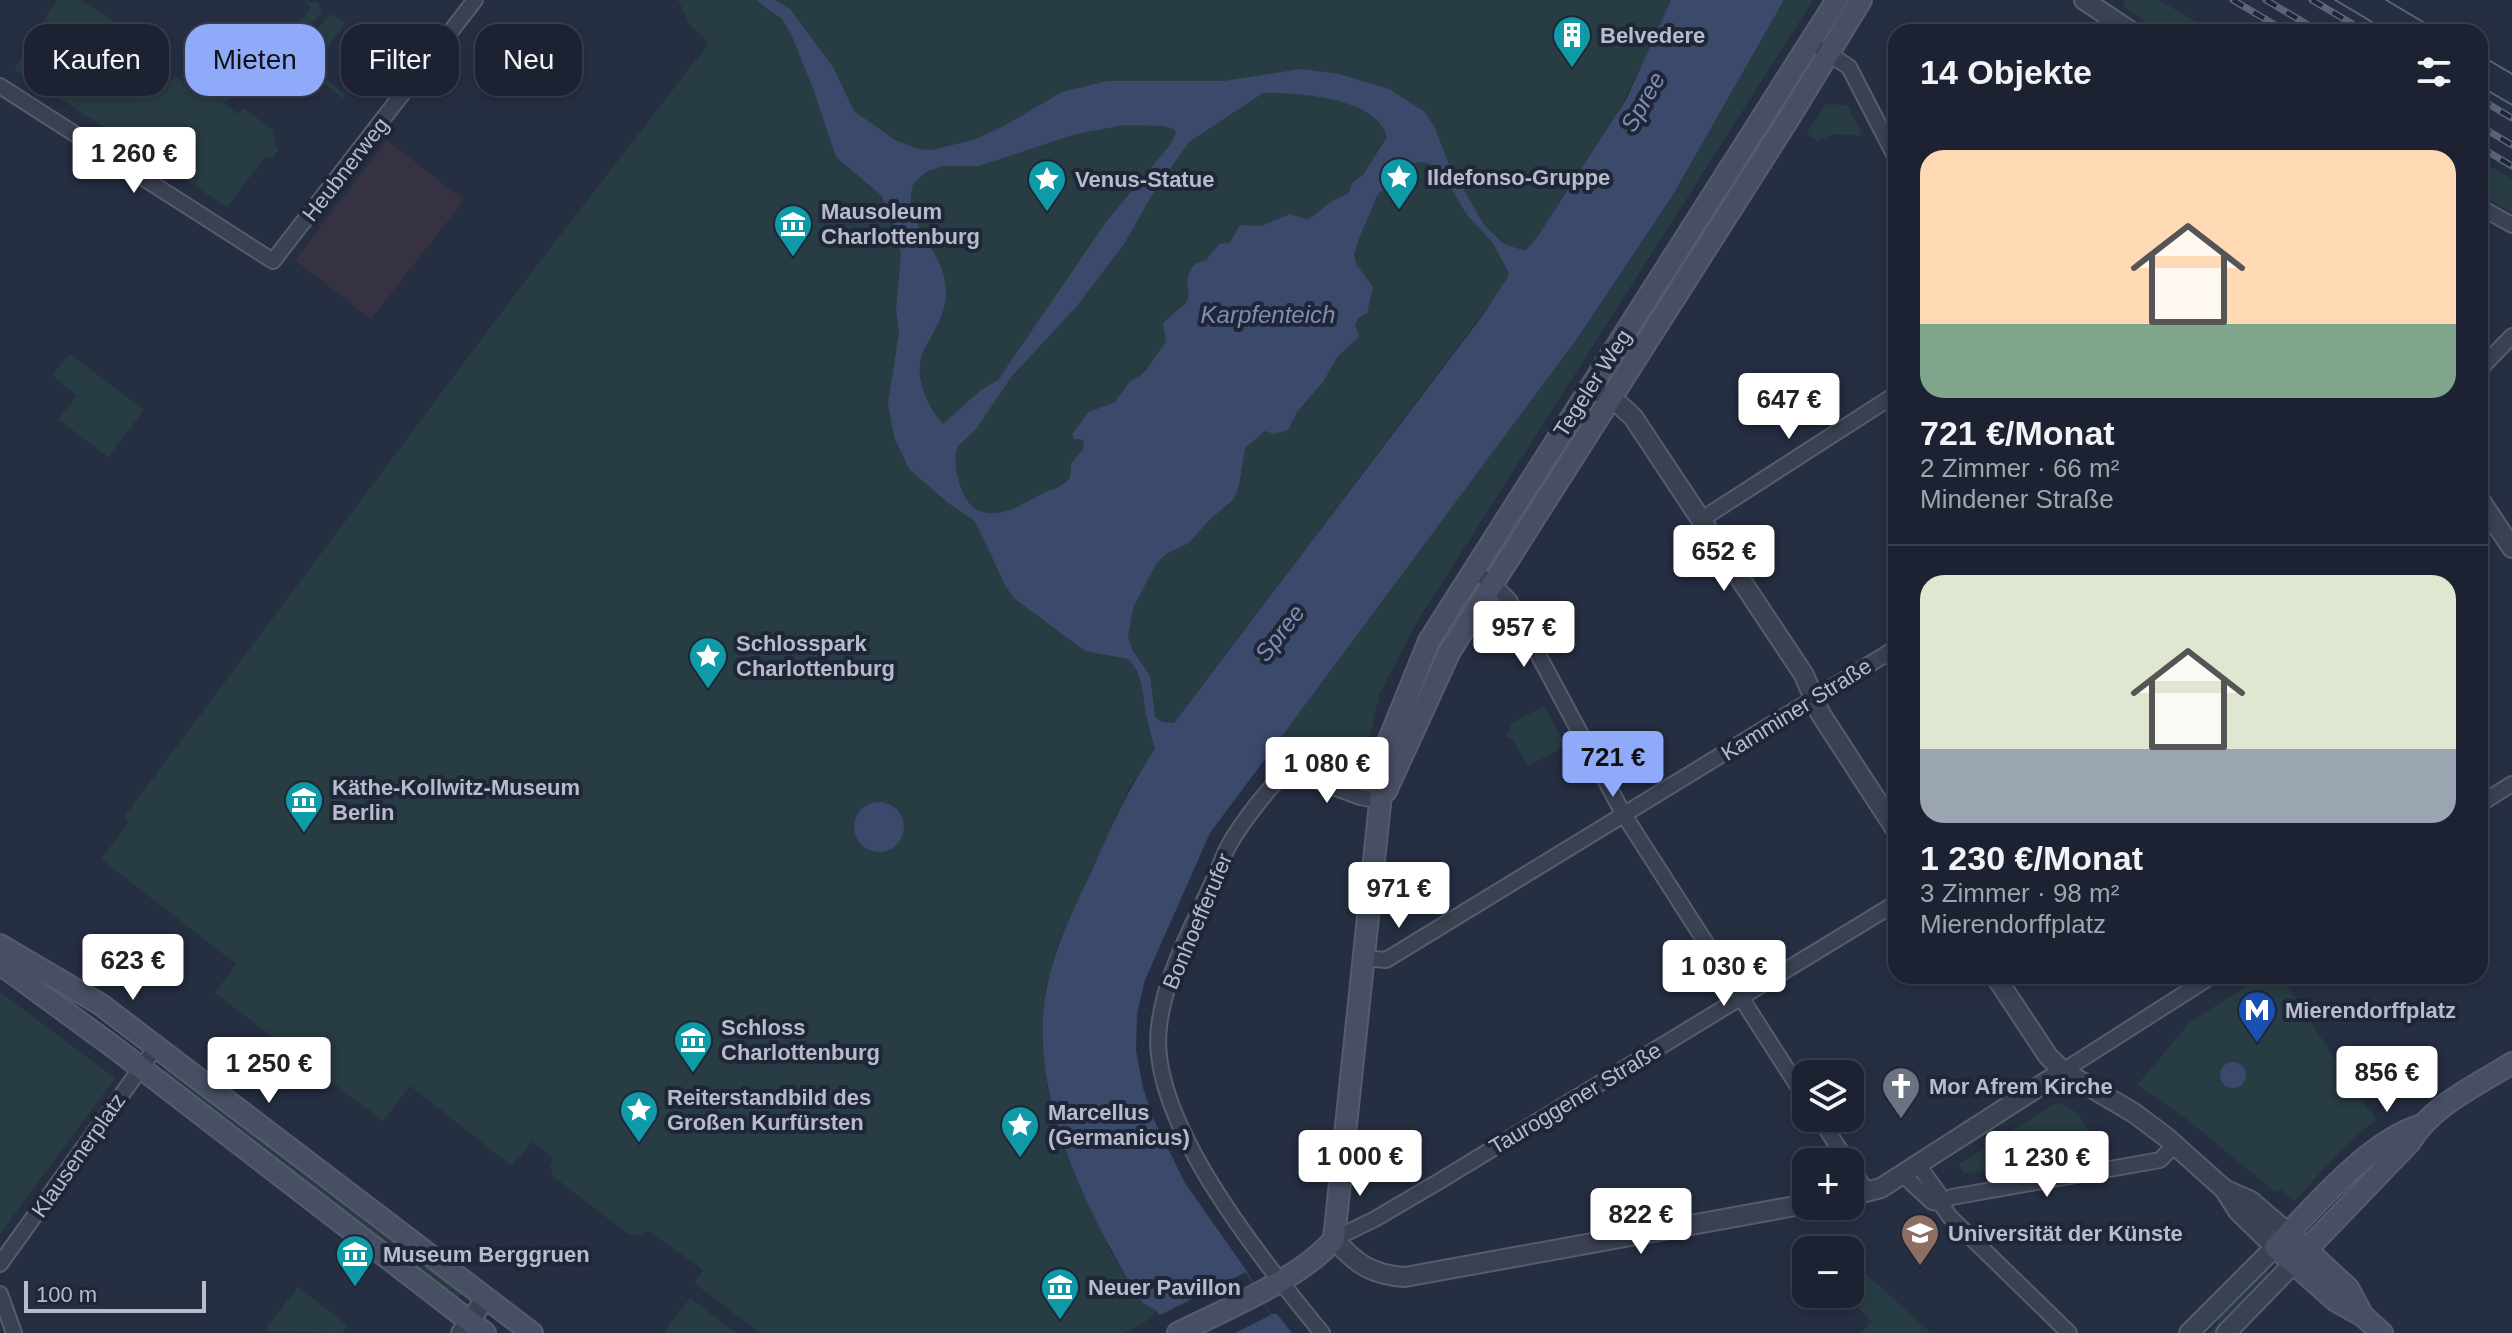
<!DOCTYPE html>
<html lang="de">
<head>
<meta charset="utf-8">
<style>
	body { margin:0; font-family:Arial,sans-serif; background:#292f3e; color:#f1f3f6; height:100vh; display:flex; flex-direction:column; font-size:30px; white-space:nowrap }
	* { box-sizing:border-box; margin:0 }
	p { font-size:26px; color:#a0a4ac }
	.icon { flex:none; width:44px; height:44px; fill:none; stroke:currentColor; stroke-width:2; stroke-linecap:round; stroke-linejoin:round }
	.map { position:relative; flex:1; overflow:hidden }
	.drawer { position:absolute; left:1888px; top:24px; width:600px; height:960px; display:flex; flex-direction:column; background:#1c2232; border-radius:24px; box-shadow:0 4px 12px #0003,0 0 0 2px #3a3f4d }
	.drawer>* { flex:none }
	.hud { position:absolute; left:24px; top:24px; width:760px; height:72px; display:flex; gap:16px }
	.fabs { position:absolute; left:1792px; top:1060px; display:grid; gap:16px }
	.fabs a { display:grid; place-items:center; width:72px; height:72px; border-radius:16px; background:#1c2232; box-shadow:0 4px 12px #0003,0 0 0 2px #3a3f4d; font-size:40px }
	.scale { position:absolute; left:24px; bottom:20px; width:182px; box-sizing:border-box; padding-left:8px; border:4px solid #b7bccb; border-top:0; font-size:22px; line-height:28px; white-space:nowrap; color:#b7bccb; -webkit-text-stroke:6px #1f2637; paint-order:stroke }
	.price { position:absolute; translate:-50% -68px; padding:0 18px; border-radius:8px; background:#fff; color:#222; font-size:26px; line-height:52px; filter:drop-shadow(0 2px 4px #0008) }
	.price::after { content:''; position:absolute; left:50%; top:48px; width:24px; height:18px; margin-left:-12px; background:inherit; clip-path:polygon(0 0,100% 0,50% 100%) }
	.price.active { background:#8eaaf9; color:#111 }
	ul { padding:0; list-style:none }
	li { display:grid; align-content:center; gap:16px; height:424px; padding:0 32px }
	li+li { border-top:2px solid #3a3f4d }
	li span { display:grid; place-items:center; height:248px; border-radius:24px; color:#555 }
	li>.icon { margin-inline-start:auto }
	span .icon { width:144px; height:144px; fill:#fffc; stroke-width:1 }
	li b { font-size:34px }
	h2 { display:flex; justify-content:space-between; align-items:center; height:96px; padding:0 32px; font-size:34px }
	.pill { padding:0 28px; border-radius:24px; background:#1c2232; box-shadow:0 4px 12px #0003,0 0 0 2px #3a3f4d; font-size:28px; line-height:72px }
	.pill.active { background:#8eaaf9; color:#111 }
	.map>svg:first-child { display:block }
</style>
</head>
<body>
<div class="map">
<svg width="2512" height="1333" viewBox="0 0 2512 1333">
	<rect width="100%" height="100%" fill="#262e42"/>
	<polygon fill="#363242" points="387,140 464,200 371,319 295,260"/>
	<g fill="#283c43">
		<polygon points="57,0 81,0 149,44 153,49 147,58 157,64 157,78 166,83 177,77 187,84 193,74 230,98 225,104 238,114 243,108 273,130 275,145 279,149 272,159 266,156 227,207 14,69"/>
		<polygon points="303,0 313,3 315,0 319,4 322,12 293,44 283,46 264,33 268,27 285,40 311,7"/>
		<path d="M678 0H1671L1646 57 1616 116 1536 239 1510 272 1499 292 1174 723 1130 786 1059 942 1046 989 1042 1032 1048 1091 1073 1168 1113 1256 1143 1303 1157 1311 1144 1323 1124 1333H760L694 1283 703 1270C684 1255 668 1246 648 1230L641 1235 628 1234 554 1177 550 1167 553 1158 532 1142 512 1166 410 1086 383 1121 215 993 236 964 101 859 129 822 124 817 534 269 709 43 690 25Z"/>
		<polygon points="1784,0 1813,0 1417,622 1380,693 1359,782 1295,759 1278,768 1267,756 1576,339 1674,193"/>
		<polygon points="2125,0 2159,0 2214,32 2160,32 2123,6"/>
		<polygon points="331,14 346,23 312,68 346,95 343,99 293,58 295,53"/>
		<polygon points="1826,104 1847,105 1861,132 1861,136 1835,134 1817,141 1806,134"/>
		<polygon points="2480,160 2512,179 2512,213 2480,194"/>
		<polygon points="70,354 144,410 108,457 58,419 77,396 52,375"/>
		<polygon points="1583,413 1592,418 1501,560 1492,554"/>
		<polygon points="1544,706 1566,746 1528,766 1513,740 1506,737 1512,723"/>
		<polygon points="2263,976 2280,976 2376,1120 2351,1140 2294,1201 2281,1190 2275,1192 2188,1120 2137,1085 2190,1022"/>
		<polygon points="0,992 115,1078 0,1234"/>
		<polygon points="168,1065 463,1291 456,1300 161,1074"/>
		<path d="M2056 1103C2079 1105 2091 1133 2099 1152L1964 1174 1959 1164Z"/>
		<polygon points="1845,1237 1849,1250 1806,1250 1806,1261 1792,1248"/>
		<polygon points="1853,1262 1931,1333 1861,1333 1872,1321 1842,1294 1850,1294 1850,1266"/>
		<polygon points="2262,1267 2269,1273 2238,1305 2219,1333 2208,1333 2218,1323 2218,1311"/>
		<polygon points="298,1287 348,1326 342,1333 264,1331"/>
		<polygon points="690,1298 736,1333 663,1333"/>
	</g>
	<g fill="#3b496b" fill-rule="evenodd">
		<path d="M756 0H775L790 9 833 67 854 111 895 140 918 149 932 150 976 139 1004 126 1062 92 1108 81H1224L1301 69 1339 74 1389 89 1425 112 1435 128 1448 162 1484 225 1504 244 1525 251 1536 239 1627 98 1671 0H1784L1674 193 1576 340 1210 833 1145 980 1137 1014 1136 1051 1143 1088 1154 1120 1185 1183 1246 1270 1271 1314H1277L1292 1333H1169L1157 1311 1143 1303 1134 1290C1084 1205 1026 1088 1047 987 1055 948 1071 914 1088 879 1108 834 1127 790 1155 749 1152 739 1149 729 1147 718 1142 698 1145 675 1128 659L1085 651 1015 599 1006 587 975 521 948 503 909 469 894 437 888 403 899 333 896 309 901 256 897 230 881 195 836 157 811 83 791 34 782 19ZM1263 93C1296 92 1377 97 1387 137L1363 175 1353 182 1348 194 1332 201 1308 220 1290 214 1261 226 1240 225 1230 243 1219 244 1206 260 1196 263 1191 269 1187 280 1189 295 1186 303 1163 323 1166 341 1147 369 1139 377 1130 381 1115 402 1089 412 1072 434 1074 439H1081L1084 442 1083 449 1071 464 1070 478C1056 492 1052 487 1038 496 1007 514 972 529 959 482 956 470 953 458 958 446L976 429 1012 376 1077 306 1124 244 1152 195 1189 142ZM1124 125 1163 126 1175 130 1176 133 1170 145 1106 222 998 380 981 390 943 424C927 407 912 372 924 350 933 333 946 313 946 293 946 255 914 234 911 202 910 196 912 190 913 184L926 172 943 166H979L1076 134ZM1420 162 1428 163 1440 170 1467 215 1492 242 1509 273 1507 278 1483 315 1174 723 1162 722 1155 717 1150 676 1133 651 1128 637 1133 608 1156 564 1166 554 1189 543 1209 520 1233 500 1239 486 1245 448 1265 431 1274 434 1288 430 1297 412 1323 382 1338 356 1358 338 1359 334 1355 325 1358 318 1367 313 1373 287 1356 264 1354 254 1360 236 1378 194 1407 165Z"/>
		<circle cx="879" cy="827" r="25"/>
		<circle cx="2233" cy="1075" r="13"/>
	</g>
	<polygon fill="#262e42" points="1246,1272 1271,1315 1235,1333 1165,1333 1156,1317"/>
	<g fill="none" stroke-linecap="round" stroke-linejoin="round">
		<defs>
			<g id="minor">
				<polyline points="1821,49 1849,67 1896,158"/>
				<polyline points="0,86 273,261 475,0"/>
				<polyline points="2480,207 2512,225"/>
				<polyline points="2480,369 2512,336"/>
				<polyline points="1702,519 1896,394"/>
				<polyline points="1474,571 1492,583 1509,600 1624,815 1806,1099"/>
				<polyline points="2480,804 2512,784"/>
				<polyline points="1366,958 1386,960 1896,648"/>
				<polyline points="2063,1071 2212,976"/>
				<polyline points="1819,1118 1848,1162"/>
				<polyline points="1918,1165 1939,1194 1940,1203 1950,1217 2069,1333"/>
				<polyline points="1850,1166 1868,1193"/>
				<polyline points="1903,1175 1932,1202 1940,1203"/>
				<polyline points="1940,1203 1952,1197 2160,1160 2175,1145"/>
				<polyline points="1334,1239 1375,1219 1438,1182 1896,903"/>
				<polyline points="0,1264 156,1047"/>
				<polyline points="0,1294 14,1333"/>
				<path d="M1322 1333C1265 1263 1147 1121 1159 1027 1165 973 1195 922 1217 873 1221 864 1224 854 1229 845 1238 829 1275 776 1291 771L1360 797 1381 801"/>
			</g>
			<g id="tertiary">
				<polyline points="2084,0 2132,32"/>
				<polyline points="1591,387 1621,406 1633,417 1804,675 1820,713 1896,830"/>
				<polyline points="2480,500 2512,548"/>
				<polyline points="1995,976 2048,1056 2063,1071 2134,1113 2166,1137 2224,1189 2238,1211 2275,1247 2189,1333"/>
				<polyline points="2224,1189 2251,1201 2288,1233"/>
				<polyline points="1850,1196 1881,1188 2063,1071"/>
				<path d="M1334 1239C1356 1264 1372 1275 1405 1277L1806 1204"/>
				<polyline points="461,1333 486,1298"/>
				<polyline points="2226,1333 2294,1263"/>
			</g>
			<g id="secondary">
				<polyline points="1386,791 1450,651 1791,115 1861,0"/>
				<polyline points="0,945 100,1004 532,1333"/>
				<polyline points="0,964 115,1048 485,1333"/>
				<polyline points="2298,1242 2348,1288 2363,1316"/>
				<path d="M2294 1263 2410 1142C2432 1105 2476 1086 2512 1063"/>
				<path d="M1178 1333C1222 1311 1304 1277 1334 1239L1386 747 1429 641 1837 0"/>
				<path d="M2382 1333 2363 1316 2336 1301 2275 1247C2313 1208 2368 1142 2419 1126"/>
			</g>
		</defs>
		<use href="#minor" stroke="#555c6c" stroke-width="18"/>
		<use href="#tertiary" stroke="#555c6c" stroke-width="22"/>
		<use href="#secondary" stroke="#555c6c" stroke-width="24"/>
		<use href="#minor" stroke="#3a4151" stroke-width="14"/>
		<use href="#tertiary" stroke="#3a4151" stroke-width="18"/>
		<use href="#secondary" stroke="#484f64" stroke-width="20"/>
		<g stroke="#5c6478" stroke-width="2">
			<polyline points="2335,0 2389,32"/>
			<polyline points="2386,0 2440,32"/>
			<polyline points="2480,55 2512,74"/>
			<polyline points="2480,86 2512,105"/>
		</g>
		<defs>
			<g id="rail">
				<polyline points="2233,0 2287,32"/>
				<polyline points="2266,0 2320,32"/>
				<polyline points="2312,0 2366,32"/>
				<polyline points="2480,99 2512,118"/>
				<polyline points="2480,126 2512,145"/>
				<polyline points="2480,147 2512,166"/>
			</g>
		</defs>
		<use href="#rail" stroke="#5c6478" stroke-width="7"/>
		<use href="#rail" stroke="#1f2637" stroke-width="4" stroke-dasharray="12" stroke-linecap="butt"/>
	</g>
	<defs>
		<symbol id="building-pin" viewBox="-11 -11 22 30"><path d="M0 17L-7.5 6A9.5 9.5 0 1 1 7.5 6Z" fill="#0f9aa8" stroke="#1f2637"/><path d="M-4-6H4V6H1V3H-1V6H-4ZM-2.5-4.3h1.7v1.8h-1.7ZM.8-4.3h1.7v1.8H.8ZM-2.5-1h1.7V.8h-1.7ZM.8-1h1.7V.8H.8Z" fill="#fff"/></symbol>
		<symbol id="sight-pin" viewBox="-11 -11 22 30"><path d="M0 17L-7.5 6A9.5 9.5 0 1 1 7.5 6Z" fill="#0f9aa8" stroke="#1f2637"/><path d="M0-6L1.8-2.2L6-1.7L2.9 1.2L3.7 5.4L0 3.3L-3.7 5.4L-2.9 1.2L-6-1.7L-1.8-2.2Z" fill="#fff"/></symbol>
		<symbol id="museum-pin" viewBox="-11 -11 22 30"><path d="M0 17L-7.5 6A9.5 9.5 0 1 1 7.5 6Z" fill="#0f9aa8" stroke="#1f2637"/><path d="M0-6L6-3V-2H-6V-3ZM-5-1h2V3h-2ZM-1-1h2V3h-2ZM3-1h2V3H3ZM-6 4H6V6H-6Z" fill="#fff"/></symbol>
		<symbol id="metro-pin" viewBox="-11 -11 22 30"><path d="M0 17L-7.5 6A9.5 9.5 0 1 1 7.5 6Z" fill="#1a4fb4" stroke="#1f2637"/><path d="M-5.5 5V-5H-3L0 0L3-5H5.5V5H3V-.5L0 4L-3-.5V5Z" fill="#fff"/></symbol>
		<symbol id="church-pin" viewBox="-11 -11 22 30"><path d="M0 17L-7.5 6A9.5 9.5 0 1 1 7.5 6Z" fill="#6b7280" stroke="#1f2637"/><path d="M-1.2-6h2.4v3.5h3.3v2.4h-3.3V6h-2.4V-.1h-3.3v-2.4h3.3Z" fill="#fff"/></symbol>
		<symbol id="university-pin" viewBox="-11 -11 22 30"><path d="M0 17L-7.5 6A9.5 9.5 0 1 1 7.5 6Z" fill="#8d6e63" stroke="#1f2637"/><path d="M0-5L7-2L0 1L-7-2ZM-4 1L0 2.5L4 1V4Q0 6-4 4Z" fill="#fff"/></symbol>
	</defs>
	<g fill-rule="evenodd">
		<use href="#building-pin" x="1550" y="13" width="44" height="60"/>
		<use href="#sight-pin" x="1377" y="155" width="44" height="60"/>
		<use href="#sight-pin" x="1025" y="157" width="44" height="60"/>
		<use href="#museum-pin" x="771" y="202" width="44" height="60"/>
		<use href="#sight-pin" x="686" y="634" width="44" height="60"/>
		<use href="#museum-pin" x="282" y="778" width="44" height="60"/>
		<use href="#metro-pin" x="2235" y="988" width="44" height="60"/>
		<use href="#museum-pin" x="671" y="1018" width="44" height="60"/>
		<use href="#church-pin" x="1879" y="1064" width="44" height="60"/>
		<use href="#sight-pin" x="617" y="1088" width="44" height="60"/>
		<use href="#sight-pin" x="998" y="1103" width="44" height="60"/>
		<use href="#university-pin" x="1898" y="1211" width="44" height="60"/>
		<use href="#museum-pin" x="333" y="1232" width="44" height="60"/>
		<use href="#museum-pin" x="1038" y="1265" width="44" height="60"/>
	</g>
	<g text-anchor="middle" stroke-width="8" stroke-linejoin="round" paint-order="stroke">
		<g font-size="22" font-weight="bold" fill="#b7bccb" stroke="#1f2637" text-anchor="start">
			<text x="1600" y="43">Belvedere</text>
			<text x="1427" y="185">Ildefonso-Gruppe</text>
			<text x="1075" y="187">Venus-Statue</text>
			<text x="821" y="219">Mausoleum<tspan x="821" dy="25">Charlottenburg</tspan></text>
			<text x="736" y="651">Schlosspark<tspan x="736" dy="25">Charlottenburg</tspan></text>
			<text x="332" y="795">Käthe-Kollwitz-Museum<tspan x="332" dy="25">Berlin</tspan></text>
			<text x="2285" y="1018">Mierendorffplatz</text>
			<text x="721" y="1035">Schloss<tspan x="721" dy="25">Charlottenburg</tspan></text>
			<text x="1929" y="1094">Mor Afrem Kirche</text>
			<text x="667" y="1105">Reiterstandbild des<tspan x="667" dy="25">Großen Kurfürsten</tspan></text>
			<text x="1048" y="1120">Marcellus<tspan x="1048" dy="25">(Germanicus)</tspan></text>
			<text x="1948" y="1241">Universität der Künste</text>
			<text x="383" y="1262">Museum Berggruen</text>
			<text x="1088" y="1295">Neuer Pavillon</text>
		</g>
		<g font-size="22" fill="#b7bccb" stroke="#1f2637">
			<text transform="translate(345 169) rotate(-52)" y="8">Heubnerweg</text>
			<text transform="translate(1592 383) rotate(-57)" y="8">Tegeler Weg</text>
			<text transform="translate(1796 709) rotate(-32)" y="8">Kamminer Straße</text>
			<text transform="translate(1197 921) rotate(-67)" y="8">Bonhoefferufer</text>
			<text transform="translate(1575 1098) rotate(-31)" y="8">Tauroggener Straße</text>
			<text transform="translate(78 1155) rotate(-55)" y="8">Klausenerplatz</text>
		</g>
		<g font-size="24" font-style="italic" fill="#7e8eb3" stroke="#1f2637">
			<text transform="translate(1643 102) rotate(-60)" y="8">Spree</text>
			<text x="1268" y="323">Karpfenteich</text>
			<text transform="translate(1280 633) rotate(-52)" y="8">Spree</text>
		</g>
	</g>
</svg>
<div class="fabs">
<a><svg class="icon" aria-label="layers" viewBox="0 0 24 24"><path d="M12 4l9 5-9 5-9-5zM3 14l9 5 9-5"/></svg></a>
<a>+</a>
<a>−</a>
</div>
<div class="scale">100 m</div>
<b class="price" style="left:134px;top:195px">1 260 €</b>
<b class="price" style="left:1789px;top:441px">647 €</b>
<b class="price" style="left:1724px;top:593px">652 €</b>
<b class="price" style="left:1524px;top:669px">957 €</b>
<b class="price active" style="left:1613px;top:799px">721 €</b>
<b class="price" style="left:1327px;top:805px">1 080 €</b>
<b class="price" style="left:1399px;top:930px">971 €</b>
<b class="price" style="left:133px;top:1002px">623 €</b>
<b class="price" style="left:1724px;top:1008px">1 030 €</b>
<b class="price" style="left:269px;top:1105px">1 250 €</b>
<b class="price" style="left:2387px;top:1114px">856 €</b>
<b class="price" style="left:1360px;top:1198px">1 000 €</b>
<b class="price" style="left:2047px;top:1199px">1 230 €</b>
<b class="price" style="left:1641px;top:1256px">822 €</b>
<div class="hud">
<a class="pill">Kaufen</a>
<a class="pill active">Mieten</a>
<a class="pill">Filter</a>
<a class="pill">Neu</a>
</div>
<section class="drawer">
<h2>14 Objekte<svg class="icon" aria-label="filters" viewBox="0 0 24 24"><path d="M4 7h16M4 17h16"/><circle cx="9" cy="7" r="2"/><circle cx="15" cy="17" r="2"/></svg></h2>
<ul>
<li><span style="background:linear-gradient(#ffd9b3 70%,#7fa58c 0)"><svg class="icon" aria-label="home" viewBox="0 0 24 24"><path d="M3 11l9-7 9 7M6 9v11h12V9"/></svg></span><div><b>721 €/Monat</b><p>2 Zimmer · 66 m²</p><p>Mindener Straße</p></div></li>
<li><span style="background:linear-gradient(#dfe7d0 70%,#9aa5b1 0)"><svg class="icon" aria-label="home" viewBox="0 0 24 24"><path d="M3 11l9-7 9 7M6 9v11h12V9"/></svg></span><div><b>1 230 €/Monat</b><p>3 Zimmer · 98 m²</p><p>Mierendorffplatz</p></div></li>
</ul>
</section>
</div>
</body>
</html>
